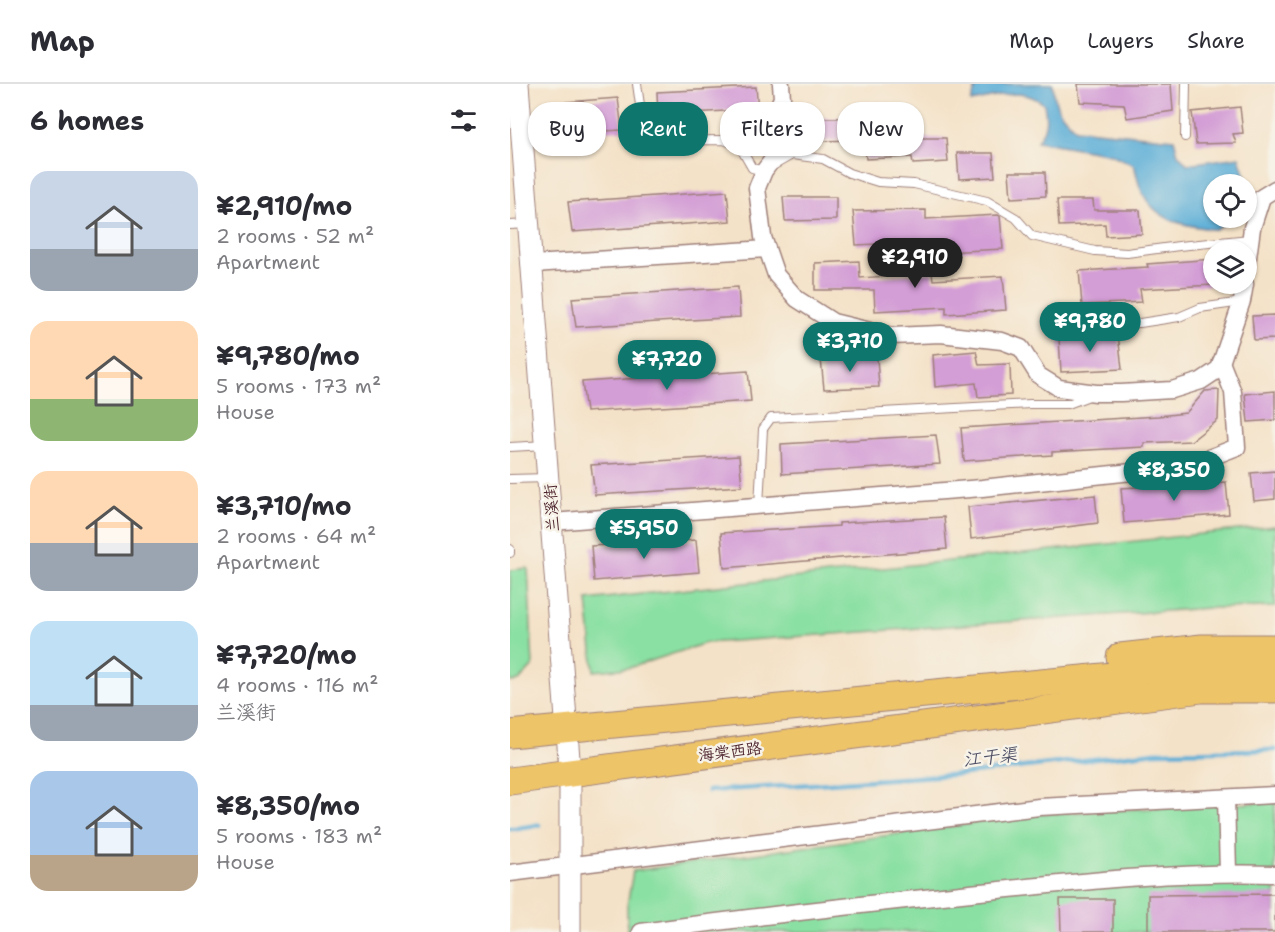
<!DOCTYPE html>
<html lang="en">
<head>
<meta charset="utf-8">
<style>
	body { margin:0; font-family:"Shantell Sans","LXGW WenKai TC",sans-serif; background:#f7f7f7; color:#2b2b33; height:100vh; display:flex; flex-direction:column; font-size:22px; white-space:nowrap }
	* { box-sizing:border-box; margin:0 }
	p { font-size:20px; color:#7c7c81 }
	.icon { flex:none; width:33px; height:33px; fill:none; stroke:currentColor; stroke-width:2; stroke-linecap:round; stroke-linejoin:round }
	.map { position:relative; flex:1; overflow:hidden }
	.details { display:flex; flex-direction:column; background:#fff; width:510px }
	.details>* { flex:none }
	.top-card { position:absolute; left:18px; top:18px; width:570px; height:54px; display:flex; gap:12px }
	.fabs { position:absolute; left:693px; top:90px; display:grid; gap:12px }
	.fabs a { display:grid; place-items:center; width:54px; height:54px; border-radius:50%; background:#fff; box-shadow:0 2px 4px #0004; font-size:30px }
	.price { position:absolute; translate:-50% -51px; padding:0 14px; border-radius:21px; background:#0f766e; color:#fff; font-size:20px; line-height:39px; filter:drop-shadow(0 2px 3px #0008) }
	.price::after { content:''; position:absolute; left:50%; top:36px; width:18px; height:14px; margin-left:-9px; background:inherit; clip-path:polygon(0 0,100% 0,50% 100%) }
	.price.current { background:#222; color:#fff }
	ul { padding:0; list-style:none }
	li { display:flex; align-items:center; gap:18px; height:150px; padding:0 30px }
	li span { display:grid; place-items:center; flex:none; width:168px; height:120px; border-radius:18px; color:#555 }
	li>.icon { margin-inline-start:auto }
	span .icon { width:72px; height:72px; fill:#fffc; stroke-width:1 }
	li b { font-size:26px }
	h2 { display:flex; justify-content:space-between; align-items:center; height:72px; padding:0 30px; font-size:26px }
	.chip { padding:0 21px; border-radius:24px; background:#fff; box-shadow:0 2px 4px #0004; font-size:21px; line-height:54px }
	.chip.current { background:#0f766e; color:#fff }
	header { display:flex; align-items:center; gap:36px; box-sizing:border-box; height:84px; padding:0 30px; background:#fff; border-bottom:2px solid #e1e1e2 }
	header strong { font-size:28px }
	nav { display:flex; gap:33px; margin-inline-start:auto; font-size:21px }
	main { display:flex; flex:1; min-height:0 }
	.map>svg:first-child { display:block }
</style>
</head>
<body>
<header>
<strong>Map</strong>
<nav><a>Map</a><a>Layers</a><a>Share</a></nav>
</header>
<main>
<section class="details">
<h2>6 homes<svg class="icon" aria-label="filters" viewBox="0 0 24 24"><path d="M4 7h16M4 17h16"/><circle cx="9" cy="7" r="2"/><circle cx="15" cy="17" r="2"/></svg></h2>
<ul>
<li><span style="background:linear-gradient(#c9d6e8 65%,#9aa5b1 0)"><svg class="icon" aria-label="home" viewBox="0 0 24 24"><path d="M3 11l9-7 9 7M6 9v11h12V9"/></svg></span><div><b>¥2,910/mo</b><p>2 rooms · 52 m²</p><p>Apartment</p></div></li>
<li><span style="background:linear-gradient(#ffd9b3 65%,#8fb573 0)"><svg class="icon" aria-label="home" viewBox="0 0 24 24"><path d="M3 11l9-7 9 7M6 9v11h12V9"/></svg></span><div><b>¥9,780/mo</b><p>5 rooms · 173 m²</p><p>House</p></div></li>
<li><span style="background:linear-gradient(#ffd9b3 60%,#9aa5b1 0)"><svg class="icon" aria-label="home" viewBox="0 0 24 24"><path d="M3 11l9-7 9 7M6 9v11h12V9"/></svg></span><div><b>¥3,710/mo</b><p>2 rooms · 64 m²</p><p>Apartment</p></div></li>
<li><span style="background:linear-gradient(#bfe0f5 70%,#9aa5b1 0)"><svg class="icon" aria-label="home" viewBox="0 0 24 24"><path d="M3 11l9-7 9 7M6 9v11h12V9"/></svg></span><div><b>¥7,720/mo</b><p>4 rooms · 116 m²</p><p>兰溪街</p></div></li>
<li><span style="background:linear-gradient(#a9c7e8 70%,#b9a48a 0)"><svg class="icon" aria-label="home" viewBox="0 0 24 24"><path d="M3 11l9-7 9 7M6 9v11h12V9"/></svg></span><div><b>¥8,350/mo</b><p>5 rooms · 183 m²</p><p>House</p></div></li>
</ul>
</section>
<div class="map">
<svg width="765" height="848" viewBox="0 0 765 848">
	<rect width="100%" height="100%" fill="#f7f3e8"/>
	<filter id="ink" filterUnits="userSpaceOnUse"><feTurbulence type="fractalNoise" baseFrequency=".0167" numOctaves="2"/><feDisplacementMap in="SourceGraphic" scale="12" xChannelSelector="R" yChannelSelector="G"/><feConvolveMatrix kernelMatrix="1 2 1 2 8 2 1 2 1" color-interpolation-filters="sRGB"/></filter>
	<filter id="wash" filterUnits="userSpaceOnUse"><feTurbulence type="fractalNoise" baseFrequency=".008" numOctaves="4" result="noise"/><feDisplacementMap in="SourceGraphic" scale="24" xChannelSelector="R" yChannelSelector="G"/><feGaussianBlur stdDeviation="1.35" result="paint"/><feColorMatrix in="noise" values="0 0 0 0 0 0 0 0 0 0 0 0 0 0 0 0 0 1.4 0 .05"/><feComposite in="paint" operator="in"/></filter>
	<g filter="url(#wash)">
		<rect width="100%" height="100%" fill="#f4e2c8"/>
		<g fill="#8ae0a3" stroke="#6a8067" stroke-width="1.5">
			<polygon points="765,442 765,523 699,524 196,559 119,584 84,587 77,516"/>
			<polygon points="18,484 23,582 9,597 0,598 0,486"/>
			<polygon points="765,718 765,848 117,848 117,822 123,787 530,730"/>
		</g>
		<path fill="#5caed7" stroke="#536681" stroke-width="1.5" d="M467 0H543C545 24 548 28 566 45L664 55 668 70 677 80 729 73C732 85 740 98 737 110L736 100H704V134H721L706 146C676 141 648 140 632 108 628 100 627 90 624 81L601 70 527 57C537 44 537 35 534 20 510 1 489 14 461 18Z"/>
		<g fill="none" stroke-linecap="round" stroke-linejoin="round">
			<g stroke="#5caed7" stroke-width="4.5">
				<polyline points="198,707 455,690 645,668 765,666"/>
				<polyline points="0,745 29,741"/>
			</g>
		</g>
		<g id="blocks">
			<g fill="#d39dd5">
				<polygon points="568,0 661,0 663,27 617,34 614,20 570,18"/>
				<polygon points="246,3 248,25 148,31 147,8"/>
				<polygon points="108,14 112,46 58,49 56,18"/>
				<polygon points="730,23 733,49 723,50 726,59 686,60 682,28"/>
				<polygon points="286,34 339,34 339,56 288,58"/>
				<polygon points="389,47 390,54 436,54 438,78 403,80 402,73 356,75 354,49"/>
				<polygon points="447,69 483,69 485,93 449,95"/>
				<polygon points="499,88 535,88 536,112 501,114"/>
				<polygon points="217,107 220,137 62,148 58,118"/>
				<polygon points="273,113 326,113 326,136 275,137"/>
				<polygon points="547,116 583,116 584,126 630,126 632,150 596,152 595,140 549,142"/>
				<polygon points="416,126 416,135 488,131 490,132 493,165 433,168 432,157 346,161 343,127"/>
				<polygon points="704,175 704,201 630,205 632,218 572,221 569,187 638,183 637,180"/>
				<polygon points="349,177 350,194 422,189 423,196 493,192 496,226 436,230 436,223 365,227 364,206 305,206 305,179"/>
				<polygon points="228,203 230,233 66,243 62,214"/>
				<polygon points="765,231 765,255 744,256 742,232"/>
				<polygon points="608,250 612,285 551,288 549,254"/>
				<polygon points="466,267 469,281 500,280 501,311 468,313 466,299 425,303 423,271"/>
				<polygon points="367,274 369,303 314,305 311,275"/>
				<polygon points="238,287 241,317 76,328 72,298"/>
				<polygon points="709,306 708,336 681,357 634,359 634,363 542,368 542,371 454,377 451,344 648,332 676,329 695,307"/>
				<polygon points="765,307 765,336 738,338 735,310"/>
				<polygon points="426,351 430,380 272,390 271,360"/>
				<polygon points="229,372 232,402 85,411 81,381"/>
				<polygon points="765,387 765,415 744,417 741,389"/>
				<polygon points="716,398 719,430 614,439 611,404"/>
				<polygon points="585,411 588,439 461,455 458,423"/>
				<polygon points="434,433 437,465 214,484 211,449 329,442 329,439"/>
				<polygon points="186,456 189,488 84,497 81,462"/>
				<polygon points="765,810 765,848 638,848 638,811"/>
				<polygon points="550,815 603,815 603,848 551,848"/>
			</g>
		</g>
	</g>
	<g filter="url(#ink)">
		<use href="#blocks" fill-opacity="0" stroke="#9f807a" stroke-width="1.5"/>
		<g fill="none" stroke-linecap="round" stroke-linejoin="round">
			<defs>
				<g id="service">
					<polyline points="127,0 132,35 143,57 214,56 230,63 242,84 254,87 282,71 313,75 339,89 368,98 404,100 477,117 506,134 522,152 585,167 617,169 669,162 740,155"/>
					<polyline points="675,53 676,0"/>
					<polyline points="0,141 18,140"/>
					<polyline points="546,239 630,239 669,233 690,224 732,218"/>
					<polyline points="0,363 36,361"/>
					<polyline points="0,395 38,394"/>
					<polyline points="249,422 253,345 261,334 520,320 558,320 579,312"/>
					<polyline points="0,465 0,469"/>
				</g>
				<g id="minor">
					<polyline points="271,0 272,14 258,45 263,57 265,72 254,87 247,104 253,153 266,191 287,215 323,238 381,252 431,250 492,257 511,264 528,291 549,304 586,309 611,309 662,306 691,297 709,285 732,217 735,200"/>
					<polyline points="23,180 257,165"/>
					<polyline points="736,188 742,144 752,113 765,105"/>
					<polyline points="42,438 472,404 678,382 727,363 723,308 711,278"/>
					<polyline points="716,714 718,788"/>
					<polyline points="0,789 529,723 765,711"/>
					<path d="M131 848C244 832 357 820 470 808 569 798 666 787 765 790"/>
				</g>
				<polyline id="tertiary" points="8,0 60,688 60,848"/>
				<g id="primary">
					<polyline points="610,573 692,564 765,564"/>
					<polyline points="0,650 696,583 765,584"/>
					<polyline points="0,697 691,605 765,605"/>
				</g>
			</defs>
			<use href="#service" stroke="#9f807a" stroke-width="10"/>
			<use href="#minor" stroke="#9f807a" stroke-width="19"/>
			<use href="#tertiary" stroke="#9f807a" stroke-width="23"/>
			<use href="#primary" stroke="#9f807a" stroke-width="29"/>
			<use href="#service" stroke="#fff" stroke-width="8"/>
			<use href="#minor" stroke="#fff" stroke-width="16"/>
			<use href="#tertiary" stroke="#fff" stroke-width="21"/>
			<use href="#primary" stroke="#eec469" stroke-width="27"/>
		</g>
	</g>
	<g text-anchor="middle" stroke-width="5" stroke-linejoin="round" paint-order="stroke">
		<g font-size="16" fill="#4a1f2b" stroke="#f7f3e8">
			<text transform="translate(41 424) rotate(-94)" y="6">兰溪街</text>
			<text transform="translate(220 667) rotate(-7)" y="6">海棠西路</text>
		</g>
		<g font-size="18" font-style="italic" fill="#505167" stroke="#f7f3e8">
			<text transform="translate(480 673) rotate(-6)" y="6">江干渠</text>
		</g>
	</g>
</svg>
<div class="fabs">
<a><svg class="icon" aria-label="locate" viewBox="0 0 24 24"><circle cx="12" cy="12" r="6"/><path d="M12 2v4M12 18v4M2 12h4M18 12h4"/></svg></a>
<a><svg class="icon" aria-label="layers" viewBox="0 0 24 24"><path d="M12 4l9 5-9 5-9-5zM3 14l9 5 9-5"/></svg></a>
</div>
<b class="price current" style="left:405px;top:205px">¥2,910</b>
<b class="price" style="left:580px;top:269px">¥9,780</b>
<b class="price" style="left:340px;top:289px">¥3,710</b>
<b class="price" style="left:157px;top:307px">¥7,720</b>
<b class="price" style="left:664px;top:418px">¥8,350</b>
<b class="price" style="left:134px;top:476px">¥5,950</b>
<div class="top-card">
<a class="chip">Buy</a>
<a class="chip current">Rent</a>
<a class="chip">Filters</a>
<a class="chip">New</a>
</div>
</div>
</main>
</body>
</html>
